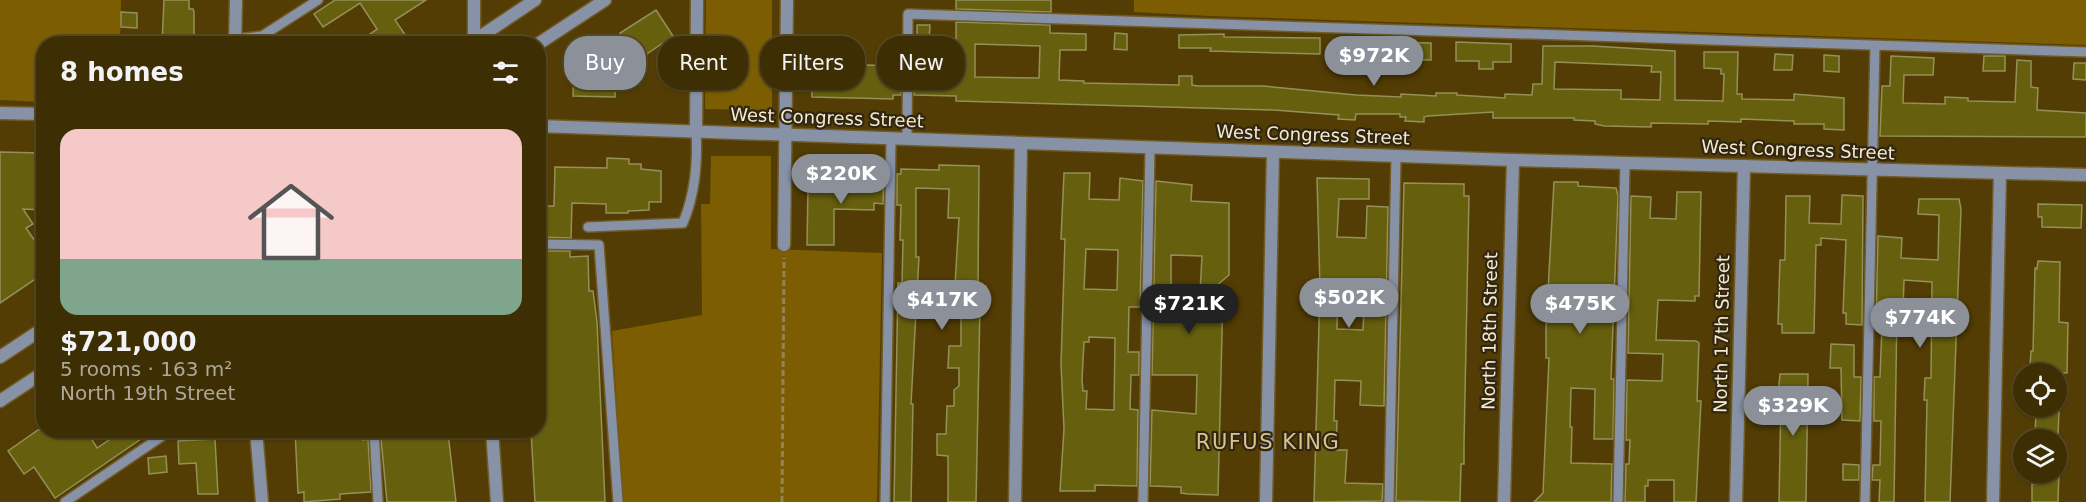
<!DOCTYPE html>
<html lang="en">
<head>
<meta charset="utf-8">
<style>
	body { margin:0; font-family:"DejaVu Sans",sans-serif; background:#45360d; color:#f1f3f6; height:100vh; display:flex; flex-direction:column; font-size:22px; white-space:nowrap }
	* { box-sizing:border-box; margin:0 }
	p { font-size:20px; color:#ada89a }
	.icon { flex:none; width:33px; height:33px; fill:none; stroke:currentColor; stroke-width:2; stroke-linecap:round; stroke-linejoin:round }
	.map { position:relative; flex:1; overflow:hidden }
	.sheet { position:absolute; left:36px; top:36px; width:510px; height:402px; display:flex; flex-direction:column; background:#3e2e03; border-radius:24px; box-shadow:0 2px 4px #0004,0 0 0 2px #574a25 }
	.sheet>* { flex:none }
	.top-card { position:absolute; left:564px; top:36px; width:570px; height:54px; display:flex; gap:12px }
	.controls { position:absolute; left:2013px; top:363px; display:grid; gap:12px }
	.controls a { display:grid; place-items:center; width:54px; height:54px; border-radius:50%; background:#3e2e03; box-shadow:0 2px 4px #0004,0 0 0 2px #574a25; font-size:30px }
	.price { position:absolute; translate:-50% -51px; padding:0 14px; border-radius:21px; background:#8c9099; color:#fff; font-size:20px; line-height:39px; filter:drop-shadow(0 2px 3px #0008) }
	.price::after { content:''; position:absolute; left:50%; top:36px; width:18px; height:14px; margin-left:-9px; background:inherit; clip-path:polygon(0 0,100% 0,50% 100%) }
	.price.on { background:#222; color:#fff }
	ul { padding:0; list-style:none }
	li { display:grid; align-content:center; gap:12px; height:318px; padding:0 24px }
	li+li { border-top:2px solid #574a25 }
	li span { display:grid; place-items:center; height:186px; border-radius:18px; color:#555 }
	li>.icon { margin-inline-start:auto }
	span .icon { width:108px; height:108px; fill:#fffc; stroke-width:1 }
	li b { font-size:26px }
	h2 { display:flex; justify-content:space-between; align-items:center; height:72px; padding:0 24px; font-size:26px }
	.chip { padding:0 21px; border-radius:24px; background:#3e2e03; box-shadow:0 2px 4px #0004,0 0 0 2px #574a25; font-size:21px; line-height:54px }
	.chip.on { background:#8c9099; color:#fff }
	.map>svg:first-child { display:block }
</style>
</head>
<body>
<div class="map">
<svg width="2086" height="502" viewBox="0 0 2086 502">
	<rect width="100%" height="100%" fill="#533d04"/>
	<g fill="#7c5d02">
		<polygon points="0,0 121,0 120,43 44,44 43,102 0,100"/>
		<polygon points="706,0 772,0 772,110 705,109"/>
		<polygon points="1134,0 2086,0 2086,45 1210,16 1134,12"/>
		<polygon points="711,156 771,156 771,249 882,253 877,502 623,502 612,331 702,315 701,204 710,204"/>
	</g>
	<g fill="#66600e" stroke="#93905a" stroke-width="1.5" fill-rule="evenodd">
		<polygon points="164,0 189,0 189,9 193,9 194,12 194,43 162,44"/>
		<polygon points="335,0 426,0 395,20 406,36 394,44 356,44 377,29 360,3 323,27 314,14"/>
		<polygon points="956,0 1051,0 1051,12 956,9"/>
		<polygon points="656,10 673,36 638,60 620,33"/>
		<polygon points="121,12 137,13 137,28 121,27"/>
		<path d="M956 22 1050 25V33L1086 34V50H1060L1059 80 1084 81V83L1179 85V76H1192V85L1198 86H1263L1356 95 1401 97V94L1436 96V93H1457V95L1505 98V94L1532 95 1533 84H1542L1543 46H1593L1675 51V100L1723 101 1724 74H1721V69L1704 68V52H1738L1737 94H1742V99L1794 100V94L1844 98V130L1824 129V124H1794V121L1741 119V122L1708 121V124L1651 123V127L1604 126 1595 124V121L1574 120V118H1493V112L1428 116 1424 117V122L1405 121 1406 117H1400V114H1356L1355 120 1338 119 1339 115 1274 110 956 101V96L914 95V74L956 76ZM975 44 1040 46 1039 78 975 77ZM1555 62 1652 66 1651 72H1661L1660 100 1621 99V90L1554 89Z"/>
		<polygon points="917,25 930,25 929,42 917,42"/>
		<polygon points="1115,33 1127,34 1127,50 1114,49"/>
		<polygon points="1224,34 1224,37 1320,38 1320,54 1210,51 1211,48 1179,48 1179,35"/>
		<polygon points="1347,41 1431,43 1431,60 1347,59"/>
		<polygon points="1456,42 1511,44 1511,62 1493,62 1493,69 1479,69 1479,61 1456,61"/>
		<polygon points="1775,54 1793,55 1792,70 1774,70"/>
		<polygon points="1824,55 1839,56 1839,72 1824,71"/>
		<polygon points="1891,56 1934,58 1933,75 1904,75 1903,103 1945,104 1945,97 1968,98 1968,101 2015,102 2017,60 2031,61 2031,87 2038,88 2037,110 2086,113 2086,137 1880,136 1882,86 1890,86"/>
		<polygon points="1984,56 2005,56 2005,71 1983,71"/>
		<polygon points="811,63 893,66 893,73 901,73 901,95 893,95 893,99 812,97"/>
		<polygon points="2074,63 2086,63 2086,80 2073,79"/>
		<polygon points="574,64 616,65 615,97 573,96"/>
		<polygon points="0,152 41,153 39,195 44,195 44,210 23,209 33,224 26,228 44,254 44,273 0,303"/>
		<polygon points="607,158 629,159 629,164 641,164 641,169 661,171 661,202 649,202 649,210 628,211 628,213 606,213 606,204 572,203 571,238 538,237 538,209 541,206 554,206 555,167 607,168"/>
		<polygon points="939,165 979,166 978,286 986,286 985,306 980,306 976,502 948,502 948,456 937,455 937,434 946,434 947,406 954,406 954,390 959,386 959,368 948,368 949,346 961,346 961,305 944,305 944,285 955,285 959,218 948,218 949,189 916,188 916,257 919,257 911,404 913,404 911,502 894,502 898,283 902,283 903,240 900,240 901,205 897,205 897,174 901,174 901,169 939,170"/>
		<polygon points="855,172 884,173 883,204 874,203 874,210 834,209 834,245 807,245 808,188 854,188"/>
		<path d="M1064 173H1090L1089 199 1119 200 1120 178 1143 181 1140 307H1129L1128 352H1139V375H1131L1130 409 1138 410 1137 486 1095 485V491H1060L1064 429 1061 364 1065 239H1061ZM1086 249 1118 250 1117 290 1084 289ZM1089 337 1115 338 1114 410 1086 409 1087 391H1083L1082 380 1084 342H1089Z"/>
		<path d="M1317 178 1369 179V199H1339L1337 237 1366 238 1367 206 1388 207 1384 406 1360 405 1361 381 1335 380 1334 421H1337L1336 450H1347L1345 483 1383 484 1382 501 1314 502 1320 289ZM1338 289 1365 290 1363 330 1337 329Z"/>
		<path d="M1156 181 1192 185 1191 201 1229 203V275L1208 293 1223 294 1218 495 1188 494 1181 493V487L1150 486 1152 410 1196 414 1197 375H1152ZM1171 255 1202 256 1200 293H1171Z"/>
		<polygon points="1554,182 1578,182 1578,186 1616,188 1618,196 1611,379 1614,379 1613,439 1594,439 1595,389 1571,388 1570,427 1572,427 1571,463 1612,464 1611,502 1534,502 1543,493 1549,358 1546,358 1546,327"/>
		<polygon points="1404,183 1464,184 1464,196 1469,196 1464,444 1464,464 1461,464 1460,502 1396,501"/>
		<polygon points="1677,192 1701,192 1699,296 1695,296 1695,301 1658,300 1656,340 1696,341 1699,343 1697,401 1701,401 1696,502 1674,502 1674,480 1648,480 1648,486 1645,486 1645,502 1625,502 1626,464 1629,464 1630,440 1626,440 1627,380 1662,381 1663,354 1628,353 1631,196 1651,197 1650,218 1676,219"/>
		<polygon points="1842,195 1863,196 1862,325 1846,324 1846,313 1843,313 1846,240 1821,238 1821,245 1816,245 1814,333 1782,333 1782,324 1778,324 1780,260 1785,260 1786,196 1810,196 1809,223 1841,224"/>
		<polygon points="1919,199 1959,199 1961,209 1950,502 1925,502 1927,400 1924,400 1925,378 1931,378 1932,282 1904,280 1903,310 1897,310 1894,502 1879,502 1880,480 1872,480 1873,465 1880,465 1881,421 1874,421 1874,377 1880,377 1882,325 1876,325 1878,236 1902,238 1901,258 1938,260 1939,215 1918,214"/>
		<polygon points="2038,204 2082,205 2081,228 2042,227 2042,217 2038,217"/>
		<polygon points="538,251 570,251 570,257 588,256 589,291 593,291 597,322 605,502 535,502 531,430 538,430"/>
		<polygon points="2038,261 2060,262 2059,322 2068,323 2067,373 2036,372 2036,365 2030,365 2031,351 2033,351 2035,268 2037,269"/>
		<polygon points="1831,344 1854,345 1854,377 1861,377 1860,421 1842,420 1841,368 1830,368"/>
		<polygon points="1780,374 1808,374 1806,502 1779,502 1781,395 1778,395"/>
		<polygon points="2036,412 2059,412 2058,436 2035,435"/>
		<polygon points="38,430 86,430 97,448 124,430 154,430 55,498 34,467 24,474 8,451"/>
		<polygon points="295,430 363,430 363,440 368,439 371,492 340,494 340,499 304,502 304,492 298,493"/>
		<polygon points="448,433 456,502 387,502 381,438"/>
		<polygon points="215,439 218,494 198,494 196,463 179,464 178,441"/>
		<polygon points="166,456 167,472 149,474 148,458"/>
		<polygon points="1843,464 1859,465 1859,480 1843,480"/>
		<polygon points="2037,472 2059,472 2058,502 2032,502 2032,484 2037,484"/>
	</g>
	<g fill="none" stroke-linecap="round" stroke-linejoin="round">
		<defs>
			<g id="service">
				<polyline points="235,39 262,36 318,0"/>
				<polyline points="907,139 908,14 2086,52"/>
				<path d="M588 227 683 223C695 194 698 162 696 130"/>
				<polyline points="538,244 599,245 618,502"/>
				<polyline points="374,430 378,502"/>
				<polyline points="65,502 171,430"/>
				<polyline points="885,502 891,138"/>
				<polyline points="1143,502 1150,148"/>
				<polyline points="1389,502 1396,156"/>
				<polyline points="1618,502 1625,162"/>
				<polyline points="1865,502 1875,46"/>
			</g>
			<g id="minor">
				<polyline points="235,44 236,0"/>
				<polyline points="469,44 535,0"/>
				<polyline points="474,44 474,0"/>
				<polyline points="538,44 605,0"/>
				<polyline points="0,113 44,114"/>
				<polyline points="538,126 1513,160 2086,175"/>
				<polyline points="696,130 697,0"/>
				<polyline points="784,245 787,0"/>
				<polyline points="0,357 44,328"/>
				<polyline points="0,401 44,372"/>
				<polyline points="256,430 262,502"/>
				<polyline points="492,430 497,502"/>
				<polyline points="1015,502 1021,144"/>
				<polyline points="1266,502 1273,152"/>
				<polyline points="1504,502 1513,160"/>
				<polyline points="1736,502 1744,166"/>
				<polyline points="1993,502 2000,173"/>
			</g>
		</defs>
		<use href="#service" stroke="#705c29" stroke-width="12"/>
		<use href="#minor" stroke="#705c29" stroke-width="15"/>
		<polyline stroke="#958357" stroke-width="3" stroke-dasharray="6 3" stroke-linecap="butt" points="782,502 784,258"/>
		<use href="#service" stroke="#8892a7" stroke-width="9"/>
		<use href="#minor" stroke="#8892a7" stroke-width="12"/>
	</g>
	<g text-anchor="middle" stroke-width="4.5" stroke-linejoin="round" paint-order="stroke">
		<g font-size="18" fill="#f5e9cf" stroke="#302611">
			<text transform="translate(827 118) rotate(2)" y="6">West Congress Street</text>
			<text transform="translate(1313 135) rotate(2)" y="6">West Congress Street</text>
			<text transform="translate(1798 150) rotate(2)" y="6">West Congress Street</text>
			<text transform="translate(1490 331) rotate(-89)" y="6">North 18th Street</text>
			<text transform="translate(1722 334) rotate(-89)" y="6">North 17th Street</text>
		</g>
		<g font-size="21" letter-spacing="1.5" fill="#dbc28e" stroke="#302611">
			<text x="1268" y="449">RUFUS KING</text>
		</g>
	</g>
</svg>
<div class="controls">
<a><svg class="icon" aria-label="locate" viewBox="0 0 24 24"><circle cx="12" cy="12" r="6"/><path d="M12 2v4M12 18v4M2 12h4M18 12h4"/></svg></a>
<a><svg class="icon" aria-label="layers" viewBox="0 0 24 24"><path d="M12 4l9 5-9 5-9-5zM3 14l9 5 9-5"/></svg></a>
</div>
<b class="price" style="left:1374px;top:87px">$972K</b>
<b class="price" style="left:841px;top:205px">$220K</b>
<b class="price" style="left:1349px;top:329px">$502K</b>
<b class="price" style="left:942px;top:331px">$417K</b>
<b class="price on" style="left:1189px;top:335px">$721K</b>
<b class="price" style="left:1580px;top:335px">$475K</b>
<b class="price" style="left:1920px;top:349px">$774K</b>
<b class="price" style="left:1793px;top:437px">$329K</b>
<div class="top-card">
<a class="chip on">Buy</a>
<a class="chip">Rent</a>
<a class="chip">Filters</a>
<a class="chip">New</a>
</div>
<section class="sheet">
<h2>8 homes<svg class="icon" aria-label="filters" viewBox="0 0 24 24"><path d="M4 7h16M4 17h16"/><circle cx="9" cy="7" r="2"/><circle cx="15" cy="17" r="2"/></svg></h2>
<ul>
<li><span style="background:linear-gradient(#f6c9c9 70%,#7fa58c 0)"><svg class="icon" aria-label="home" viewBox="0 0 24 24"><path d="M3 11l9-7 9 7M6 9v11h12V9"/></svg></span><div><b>$721,000</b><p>5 rooms · 163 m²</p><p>North 19th Street</p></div></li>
</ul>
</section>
</div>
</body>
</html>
